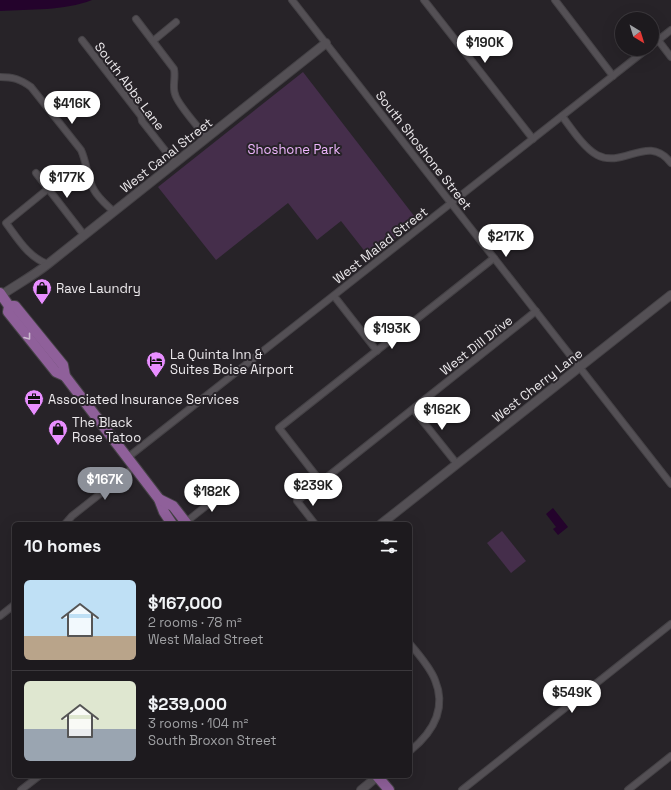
<!DOCTYPE html>
<html lang="en">
<head>
<meta charset="utf-8">
<style>
	body { margin:0; font-family:"Space Grotesk",sans-serif; background:#252327; color:#f1f3f6; height:100vh; display:flex; flex-direction:column; font-size:15px; white-space:nowrap }
	* { box-sizing:border-box; margin:0 }
	p { font-size:13px; color:#a0a1a4 }
	.icon { flex:none; width:22px; height:22px; fill:none; stroke:currentColor; stroke-width:2; stroke-linecap:round; stroke-linejoin:round }
	.map { position:relative; flex:1; overflow:hidden }
	.sheet { position:absolute; left:12px; top:522px; width:400px; height:256px; display:flex; flex-direction:column; background:#1d1a1e; border-radius:6px; box-shadow:0 4px 16px #0002,0 0 0 1px #3b383c }
	.sheet>* { flex:none }
	.needle { width:26px; rotate:142deg }
	.tools { position:absolute; left:615px; top:12px; display:grid; gap:8px }
	.tools a { display:grid; place-items:center; width:44px; height:44px; border-radius:50%; background:#1d1a1e; box-shadow:0 4px 16px #0002,0 0 0 1px #3b383c; font-size:20px }
	.price { position:absolute; translate:-50% -34px; padding:0 9px; border-radius:14px; background:#fff; color:#222; font-size:13px; line-height:26px; filter:drop-shadow(0 1px 2px #0008) }
	.price::after { content:''; position:absolute; left:50%; top:24px; width:12px; height:9px; margin-left:-6px; background:inherit; clip-path:polygon(0 0,100% 0,50% 100%) }
	.price.selected { background:#8c9099; color:#fff }
	ul { padding:0; list-style:none }
	li { display:flex; align-items:center; gap:12px; height:100px; padding:0 12px }
	li+li { border-top:1px solid #3b383c }
	li span { display:grid; place-items:center; flex:none; width:112px; height:80px; border-radius:6px; color:#555 }
	li>.icon { margin-inline-start:auto }
	span .icon { width:48px; height:48px; fill:#fffc; stroke-width:1 }
	li b { font-size:17px }
	h2 { display:flex; justify-content:space-between; align-items:center; height:48px; padding:0 12px; font-size:17px }
	.map>svg:first-child { display:block }
</style>
</head>
<body>
<div class="map">
<svg width="671" height="790" viewBox="0 0 671 790">
	<rect width="100%" height="100%" fill="#272328"/>
	<g fill="#452e4b">
		<polygon points="303,72 418,221 370,258 341,221 317,240 288,203 216,260 158,187"/>
		<polygon points="502,531 526,561 511,573 487,543"/>
	</g>
	<g fill="#24032c">
		<path d="M0 0H92C64 11 30 9 0 11Z"/>
		<polygon points="553,508 568,527 558,535 553,529 556,527 546,514"/>
	</g>
	<g fill="none" stroke-linecap="round" stroke-linejoin="round">
		<defs>
			<g id="minor">
				<polyline points="292,0 671,484"/>
				<polyline points="424,0 533,139"/>
				<polyline points="555,0 613,76"/>
				<path d="M136 19 174 69C176 78 172 86 175 94 177 104 200 129 207 138"/>
				<polyline points="82,40 141,116 142,121 175,163"/>
				<polyline points="658,40 671,57"/>
				<polyline points="153,41 176,22"/>
				<polyline points="652,45 671,30"/>
				<path d="M0 77C13 77 20 79 31 87L81 150C87 163 87 178 94 190 99 199 107 205 114 212"/>
				<path d="M562 116C571 128 584 148 597 155 624 169 648 133 671 163"/>
				<polyline points="36,173 84,235"/>
				<path d="M48 264C29 258 18 239 6 223L49 188"/>
				<polyline points="334,296 377,351"/>
				<polyline points="413,409 457,464"/>
				<polyline points="127,458 647,49"/>
				<polyline points="321,482 279,428 494,258"/>
				<polyline points="186,522 226,490"/>
				<polyline points="65,524 72,516 134,467"/>
				<polyline points="315,524 297,501 536,311"/>
				<polyline points="0,616 14,605"/>
				<path d="M410 644C419 655 430 667 435 680 447 709 432 733 410 751"/>
				<polyline points="21,790 39,776"/>
				<polyline points="462,790 671,624"/>
				<polyline points="628,790 671,756"/>
			</g>
			<g id="tertiary">
				<path d="M0 296C16 285 33 276 48 264L326 43"/>
				<polyline points="381,524 671,295"/>
				<polyline points="361,790 378,776"/>
			</g>
			<g id="primary">
				<polyline points="0,293 9,306 8,312 56,372 65,376"/>
				<polyline points="9,306 15,306 63,365 65,376 159,499 164,512 172,524"/>
				<polyline points="159,499 173,506 187,524"/>
				<polyline points="377,776 389,790"/>
			</g>
		</defs>
		<use href="#minor" stroke="#454246" stroke-width="8"/>
		<use href="#tertiary" stroke="#454246" stroke-width="10"/>
		<use href="#primary" stroke="#454246" stroke-width="12"/>
		<use href="#minor" stroke="#545055" stroke-width="6"/>
		<use href="#tertiary" stroke="#545055" stroke-width="8"/>
		<use href="#primary" stroke="#8f609a" stroke-width="10"/>
	</g>
	<defs><path id="oneway-chevron" d="M-2-3.5L2.5 0L-2 3.5" fill="none" stroke-width="1.6" stroke-linecap="round" stroke-linejoin="round"/></defs>
	<use stroke="#cbb9cf" href="#oneway-chevron" transform="translate(28 337) rotate(52)"/>
	<defs>
		<symbol id="shop-pin" viewBox="-11 -11 22 30"><path d="M0 17L-7.5 6A9.5 9.5 0 1 1 7.5 6Z" fill="#e88eff" stroke="#272328"/><path d="M-5-2.5h2.3a2.7 3.5 0 0 1 5.4 0H5L5.5 6h-11ZM-1.5-2.5h3a1.5 2.3 0 0 0-3 0Z" fill="#111"/></symbol>
		<symbol id="hotel-pin" viewBox="-11 -11 22 30"><path d="M0 17L-7.5 6A9.5 9.5 0 1 1 7.5 6Z" fill="#e88eff" stroke="#272328"/><path d="M-6-4.5h1.5V1H6V5H4.5V3h-9V5H-6ZM-4 0a1.8 1.8 0 1 1 3.6 0ZM.5 0V-2.5h3Q6-2.5 6 0Z" fill="#111"/></symbol>
		<symbol id="office-pin" viewBox="-11 -11 22 30"><path d="M0 17L-7.5 6A9.5 9.5 0 1 1 7.5 6Z" fill="#e88eff" stroke="#272328"/><path d="M-6-3h4V-5.5h4V-3h4V5H-6ZM-1-4.5V-3h2v-1.5ZM-6 0V1H6V0Z" fill="#111"/></symbol>
	</defs>
	<g fill-rule="evenodd">
		<use href="#shop-pin" x="31" y="277" width="22" height="30"/>
		<use href="#hotel-pin" x="145" y="350" width="22" height="30"/>
		<use href="#office-pin" x="23" y="388" width="22" height="30"/>
		<use href="#shop-pin" x="47" y="418" width="22" height="30"/>
	</g>
	<g text-anchor="middle" stroke-width="4" stroke-linejoin="round" paint-order="stroke">
		<g font-size="13" fill="#ece9ec" stroke="#272328">
			<text transform="translate(130 86) rotate(53)" y="5">South Abbs Lane</text>
			<text transform="translate(424 150) rotate(52)" y="5">South Shoshone Street</text>
			<text transform="translate(166 155) rotate(-38)" y="5">West Canal Street</text>
			<text transform="translate(380 245) rotate(-38)" y="5">West Malad Street</text>
			<text transform="translate(476 345) rotate(-38)" y="5">West Dill Drive</text>
			<text transform="translate(537 385) rotate(-38)" y="5">West Cherry Lane</text>
		</g>
		<g font-size="13" fill="#efb6fe" stroke="#272328">
			<text x="294" y="154">Shoshone Park</text>
		</g>
		<g font-size="13" fill="#ece9ec" stroke="#272328" text-anchor="start">
			<text x="56" y="293">Rave Laundry</text>
			<text x="170" y="359">La Quinta Inn &amp;<tspan x="170" dy="15">Suites Boise Airport</tspan></text>
			<text x="48" y="404">Associated Insurance Services</text>
			<text x="72" y="427">The Black<tspan x="72" dy="15">Rose Tatoo</tspan></text>
		</g>
	</g>
</svg>
<div class="tools">
<a><svg class="needle" viewBox="-14 -14 28 28"><path d="M0-13l5 13h-10z" fill="#e53935"/><path d="M0 13l5-13h-10z" fill="#a0a1a4"/></svg></a>
</div>
<b class="price" style="left:485px;top:64px">$190K</b>
<b class="price" style="left:72px;top:125px">$416K</b>
<b class="price" style="left:67px;top:199px">$177K</b>
<b class="price" style="left:506px;top:258px">$217K</b>
<b class="price" style="left:392px;top:350px">$193K</b>
<b class="price" style="left:442px;top:431px">$162K</b>
<b class="price selected" style="left:105px;top:501px">$167K</b>
<b class="price" style="left:313px;top:507px">$239K</b>
<b class="price" style="left:212px;top:513px">$182K</b>
<b class="price" style="left:572px;top:714px">$549K</b>
<section class="sheet">
<h2>10 homes<svg class="icon" aria-label="filters" viewBox="0 0 24 24"><path d="M4 7h16M4 17h16"/><circle cx="9" cy="7" r="2"/><circle cx="15" cy="17" r="2"/></svg></h2>
<ul>
<li><span style="background:linear-gradient(#bfe0f5 70%,#b9a48a 0)"><svg class="icon" aria-label="home" viewBox="0 0 24 24"><path d="M3 11l9-7 9 7M6 9v11h12V9"/></svg></span><div><b>$167,000</b><p>2 rooms · 78 m²</p><p>West Malad Street</p></div></li>
<li><span style="background:linear-gradient(#dfe7d0 60%,#9aa5b1 0)"><svg class="icon" aria-label="home" viewBox="0 0 24 24"><path d="M3 11l9-7 9 7M6 9v11h12V9"/></svg></span><div><b>$239,000</b><p>3 rooms · 104 m²</p><p>South Broxon Street</p></div></li>
</ul>
</section>
</div>
</body>
</html>
